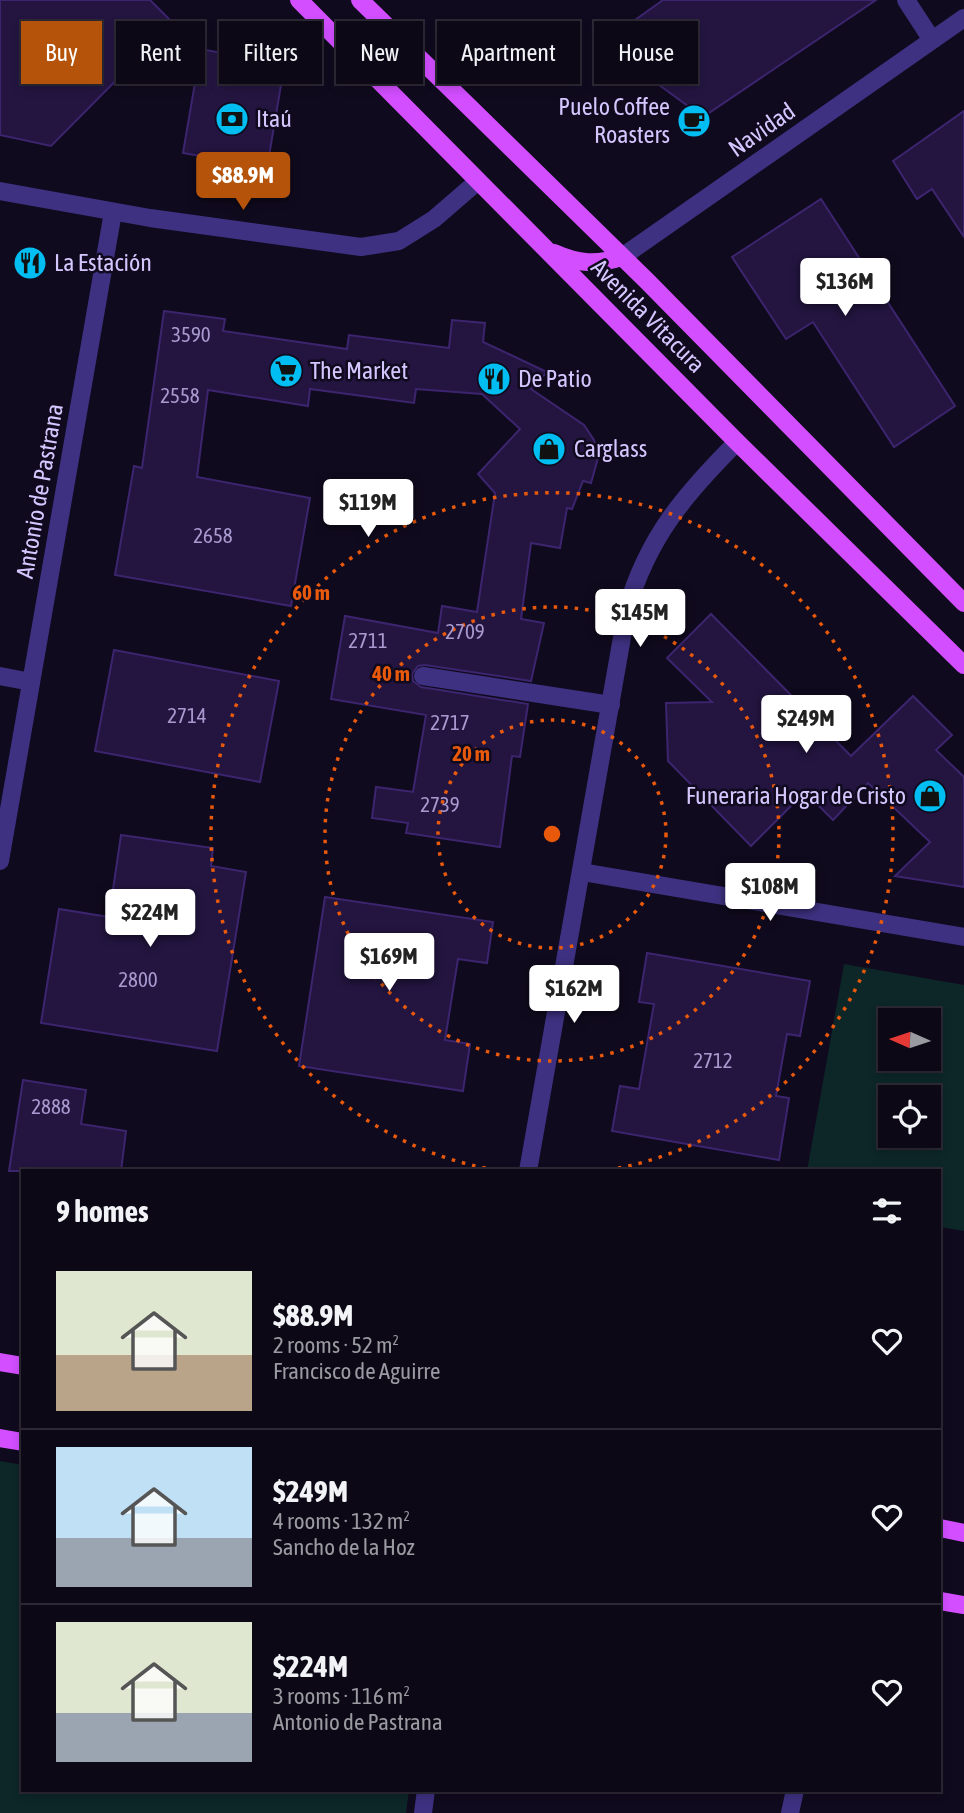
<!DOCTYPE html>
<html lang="en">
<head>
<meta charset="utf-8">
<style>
	body { margin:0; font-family:"Asap Condensed",sans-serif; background:#15111f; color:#f1f3f6; height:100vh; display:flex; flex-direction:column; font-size:26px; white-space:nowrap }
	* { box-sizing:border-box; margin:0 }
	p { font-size:23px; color:#9a9aa1 }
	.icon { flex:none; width:38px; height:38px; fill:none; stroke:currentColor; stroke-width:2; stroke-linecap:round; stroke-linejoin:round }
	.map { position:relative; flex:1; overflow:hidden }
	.details { position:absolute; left:21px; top:1169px; width:920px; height:623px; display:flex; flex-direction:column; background:#0c0816; border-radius:0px; box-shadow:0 4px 10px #0003,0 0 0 2px #2c2935 }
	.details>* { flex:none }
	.hud { position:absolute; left:21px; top:21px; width:922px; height:63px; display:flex; gap:14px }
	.needle { width:46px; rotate:273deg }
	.tools { position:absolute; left:878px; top:1008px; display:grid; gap:14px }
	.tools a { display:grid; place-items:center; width:63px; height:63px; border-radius:0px; background:#0c0816; box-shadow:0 4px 10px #0003,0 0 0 2px #2c2935; font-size:35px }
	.price { position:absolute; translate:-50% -60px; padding:0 16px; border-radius:7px; background:#fff; color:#222; font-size:23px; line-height:46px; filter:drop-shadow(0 2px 4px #0008) }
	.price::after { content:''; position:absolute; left:50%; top:42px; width:21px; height:16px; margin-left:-10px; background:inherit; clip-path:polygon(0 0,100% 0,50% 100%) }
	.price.on { background:#b45309; color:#fff }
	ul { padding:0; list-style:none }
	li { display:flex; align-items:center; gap:21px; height:175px; padding:0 35px }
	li+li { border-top:2px solid #2c2935 }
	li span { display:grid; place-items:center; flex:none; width:196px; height:140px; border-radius:0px; color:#555 }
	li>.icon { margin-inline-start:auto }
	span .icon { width:84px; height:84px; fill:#fffc; stroke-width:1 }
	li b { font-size:30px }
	h2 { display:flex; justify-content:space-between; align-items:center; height:84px; padding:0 35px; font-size:30px }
	.tag { padding:0 24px; border-radius:0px; background:#0c0816; box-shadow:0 4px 10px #0003,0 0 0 2px #2c2935; font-size:24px; line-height:63px }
	.tag.on { background:#b45309; color:#fff }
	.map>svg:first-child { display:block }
</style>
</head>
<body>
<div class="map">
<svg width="964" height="1813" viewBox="0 0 964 1813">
	<rect width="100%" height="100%" fill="#100a1e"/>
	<g fill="#0d2628" fill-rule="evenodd">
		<path d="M844 964 964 985V1231L940 1227V1171H807ZM891 1020H929V1059H891ZM891 1097H929V1136H891Z"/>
		<polygon points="0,1461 23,1465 23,1790 409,1790 406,1813 0,1813"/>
	</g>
	<g fill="#231540" stroke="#3c256e" stroke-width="2">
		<polygon points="0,0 150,0 173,23 51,146 0,135"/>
		<polygon points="663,0 876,0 703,117 651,79 621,30"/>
		<polygon points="173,44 233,55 229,76 281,85 267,168 183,153 197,71"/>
		<polygon points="964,111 964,237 932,189 917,199 893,161"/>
		<polygon points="821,199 955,406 894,447 813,322 786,339 732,257"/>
		<polygon points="164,311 225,319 223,331 347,349 349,335 449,348 452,320 485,323 483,342 547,372 531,389 584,425 594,440 598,458 591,483 583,481 572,509 567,508 560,548 531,543 521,619 544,623 531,681 425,665 418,666 412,674 413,681 421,687 528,704 520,757 512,756 500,847 406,833 408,823 372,818 376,787 413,792 426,715 331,699 345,616 438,633 442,606 477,612 495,493 478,474 520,429 482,394 416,389 414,403 310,389 308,406 208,390 197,477 310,498 291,606 115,575 134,466 142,468"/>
		<polygon points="711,614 851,756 913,696 952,735 936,750 964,777 964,887 895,876 930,842 868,783 833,820 805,792 751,846 668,761 666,703 712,702 667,658"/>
		<polygon points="114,650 279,681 260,782 95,751"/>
		<polygon points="121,835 213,848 211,866 246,872 217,1051 41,1023 59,909 109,917"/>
		<polygon points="325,897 493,922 487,963 458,959 445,1040 470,1044 463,1091 299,1066"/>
		<polygon points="647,953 810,981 800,1036 787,1034 776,1096 789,1098 779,1160 612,1131 620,1086 639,1089 654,1004 639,1002"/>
		<polygon points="23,1080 86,1090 81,1124 126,1131 121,1171 9,1171"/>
	</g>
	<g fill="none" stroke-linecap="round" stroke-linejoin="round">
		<g stroke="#3e3181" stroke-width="18">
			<polyline points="906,0 932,40"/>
			<polyline points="0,191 150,218 361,247 399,241 434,219 478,181"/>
			<polyline points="622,257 964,18"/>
			<polyline points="0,676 31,682"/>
			<polyline points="423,676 611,705"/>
			<polyline points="0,861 113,212"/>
			<polyline points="582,872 964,937"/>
			<path d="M528 1171 627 609C648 537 685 494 737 442"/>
			<polyline points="423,1813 426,1790"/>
			<polyline points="790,1813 795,1790"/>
		</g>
		<g stroke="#d24eff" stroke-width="18">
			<polyline points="299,0 737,442 964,665"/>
			<polyline points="360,0 647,281 964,603"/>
			<path d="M554 253C578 264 597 265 622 257"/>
			<polyline points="0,1362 23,1366"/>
			<polyline points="0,1438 23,1442"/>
			<polyline points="940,1528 964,1533"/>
			<polyline points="940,1601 964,1605"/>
		</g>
	</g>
	<g fill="none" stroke="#e8590c" stroke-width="3.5" stroke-dasharray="3.5 7">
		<circle cx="552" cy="834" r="114"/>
		<circle cx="552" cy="834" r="227"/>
		<path d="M496 1170A341 341 0 1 1 608 1170"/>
	</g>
	<defs>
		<symbol id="bank-disc" viewBox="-11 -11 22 22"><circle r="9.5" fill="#00bdf2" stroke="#100a1e"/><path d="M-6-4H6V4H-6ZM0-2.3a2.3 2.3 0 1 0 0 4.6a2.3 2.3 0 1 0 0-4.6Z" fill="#111"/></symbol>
		<symbol id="cafe-disc" viewBox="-11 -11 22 22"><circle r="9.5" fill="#00bdf2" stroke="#100a1e"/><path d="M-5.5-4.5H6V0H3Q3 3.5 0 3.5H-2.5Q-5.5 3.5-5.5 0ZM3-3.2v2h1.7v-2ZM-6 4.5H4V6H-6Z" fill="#111"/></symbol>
		<symbol id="restaurant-disc" viewBox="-11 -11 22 22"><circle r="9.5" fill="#00bdf2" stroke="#100a1e"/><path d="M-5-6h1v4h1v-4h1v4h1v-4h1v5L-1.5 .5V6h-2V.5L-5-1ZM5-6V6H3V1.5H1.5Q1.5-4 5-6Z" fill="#111"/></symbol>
		<symbol id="supermarket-disc" viewBox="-11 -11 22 22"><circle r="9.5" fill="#00bdf2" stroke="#100a1e"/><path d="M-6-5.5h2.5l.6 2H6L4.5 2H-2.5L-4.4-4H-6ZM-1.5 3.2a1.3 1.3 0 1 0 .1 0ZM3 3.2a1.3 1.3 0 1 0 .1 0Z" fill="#111"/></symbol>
		<symbol id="shop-disc" viewBox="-11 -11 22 22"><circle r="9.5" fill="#00bdf2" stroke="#100a1e"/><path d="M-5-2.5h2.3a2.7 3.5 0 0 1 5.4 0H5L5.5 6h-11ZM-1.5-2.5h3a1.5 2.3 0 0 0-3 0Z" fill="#111"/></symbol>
	</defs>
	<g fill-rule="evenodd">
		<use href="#bank-disc" x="213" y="100" width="38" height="38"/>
		<use href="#cafe-disc" x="675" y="102" width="38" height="38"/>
		<use href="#restaurant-disc" x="11" y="244" width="38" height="38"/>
		<use href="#supermarket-disc" x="267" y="352" width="38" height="38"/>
		<use href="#restaurant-disc" x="475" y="360" width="38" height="38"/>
		<use href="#shop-disc" x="530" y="430" width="38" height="38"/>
		<use href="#shop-disc" x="911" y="777" width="38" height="38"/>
	</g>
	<g text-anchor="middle" stroke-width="5" stroke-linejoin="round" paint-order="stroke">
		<g font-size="21" fill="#a89acf">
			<text x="191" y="342">3590</text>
			<text x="180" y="403">2558</text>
			<text x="213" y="543">2658</text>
			<text x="465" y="639">2709</text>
			<text x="368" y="648">2711</text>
			<text x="187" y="723">2714</text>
			<text x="450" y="730">2717</text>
			<text x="440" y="812">2739</text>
			<text x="138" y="987">2800</text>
			<text x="713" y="1068">2712</text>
			<text x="51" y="1114">2888</text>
		</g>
		<g font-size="24" fill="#d4c7ff" stroke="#100a1e" text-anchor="start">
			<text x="670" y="115" text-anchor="end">Puelo Coffee<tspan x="670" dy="28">Roasters</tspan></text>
			<text x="256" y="127">Itaú</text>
			<text x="54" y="271">La Estación</text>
			<text x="310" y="379">The Market</text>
			<text x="518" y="387">De Patio</text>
			<text x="574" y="457">Carglass</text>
			<text x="906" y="804" text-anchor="end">Funeraria Hogar de Cristo</text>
		</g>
		<g font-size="24" fill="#d4c7ff" stroke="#100a1e">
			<text transform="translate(762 130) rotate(-35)" y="8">Navidad</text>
			<text transform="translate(648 316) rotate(45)" y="8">Avenida Vitacura</text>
			<text transform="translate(40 491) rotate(-80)" y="8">Antonio de Pastrana</text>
		</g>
	</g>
	<circle cx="552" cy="834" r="10" fill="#e8590c" stroke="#100a1e" stroke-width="3.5"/>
	<g font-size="21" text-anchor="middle" font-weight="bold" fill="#e8590c" stroke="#100a1e" stroke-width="5" stroke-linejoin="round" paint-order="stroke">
		<text x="311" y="600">60 m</text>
		<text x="391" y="681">40 m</text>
		<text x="471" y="761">20 m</text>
	</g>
</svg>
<div class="tools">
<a><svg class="needle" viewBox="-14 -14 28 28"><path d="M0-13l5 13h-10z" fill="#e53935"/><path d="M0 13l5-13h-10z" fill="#9a9aa1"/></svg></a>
<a><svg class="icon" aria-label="locate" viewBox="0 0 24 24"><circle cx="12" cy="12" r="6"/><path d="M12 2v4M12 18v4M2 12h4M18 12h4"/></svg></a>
</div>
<b class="price on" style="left:243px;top:212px">$88.9M</b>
<b class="price" style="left:845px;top:318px">$136M</b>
<b class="price" style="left:368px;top:539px">$119M</b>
<b class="price" style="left:640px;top:649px">$145M</b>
<b class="price" style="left:806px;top:755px">$249M</b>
<b class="price" style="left:770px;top:923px">$108M</b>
<b class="price" style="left:150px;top:949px">$224M</b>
<b class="price" style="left:389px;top:993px">$169M</b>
<b class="price" style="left:574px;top:1025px">$162M</b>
<div class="hud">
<a class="tag on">Buy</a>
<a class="tag">Rent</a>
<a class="tag">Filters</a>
<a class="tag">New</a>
<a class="tag">Apartment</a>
<a class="tag">House</a>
</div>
<section class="details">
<h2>9 homes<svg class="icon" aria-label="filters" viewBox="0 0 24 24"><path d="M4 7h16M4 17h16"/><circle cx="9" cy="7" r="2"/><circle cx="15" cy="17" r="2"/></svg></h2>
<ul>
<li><span style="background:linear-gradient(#dfe7d0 60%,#b9a48a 0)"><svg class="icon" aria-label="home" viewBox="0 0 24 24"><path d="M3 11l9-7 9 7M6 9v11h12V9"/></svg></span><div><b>$88.9M</b><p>2 rooms · 52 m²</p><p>Francisco de Aguirre</p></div><svg class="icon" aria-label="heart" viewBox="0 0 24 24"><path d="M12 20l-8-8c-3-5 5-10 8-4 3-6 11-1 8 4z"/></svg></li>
<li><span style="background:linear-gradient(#bfe0f5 65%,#9aa5b1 0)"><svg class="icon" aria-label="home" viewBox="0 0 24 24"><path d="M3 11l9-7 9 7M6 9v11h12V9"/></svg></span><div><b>$249M</b><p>4 rooms · 132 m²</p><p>Sancho de la Hoz</p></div><svg class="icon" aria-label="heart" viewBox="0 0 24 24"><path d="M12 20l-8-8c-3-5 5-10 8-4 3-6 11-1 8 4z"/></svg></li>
<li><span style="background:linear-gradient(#dfe7d0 65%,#9aa5b1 0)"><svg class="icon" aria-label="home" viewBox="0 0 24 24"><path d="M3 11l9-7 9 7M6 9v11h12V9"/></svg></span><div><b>$224M</b><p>3 rooms · 116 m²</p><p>Antonio de Pastrana</p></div><svg class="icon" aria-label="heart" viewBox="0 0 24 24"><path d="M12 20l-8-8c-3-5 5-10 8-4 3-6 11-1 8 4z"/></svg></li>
</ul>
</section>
</div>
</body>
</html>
